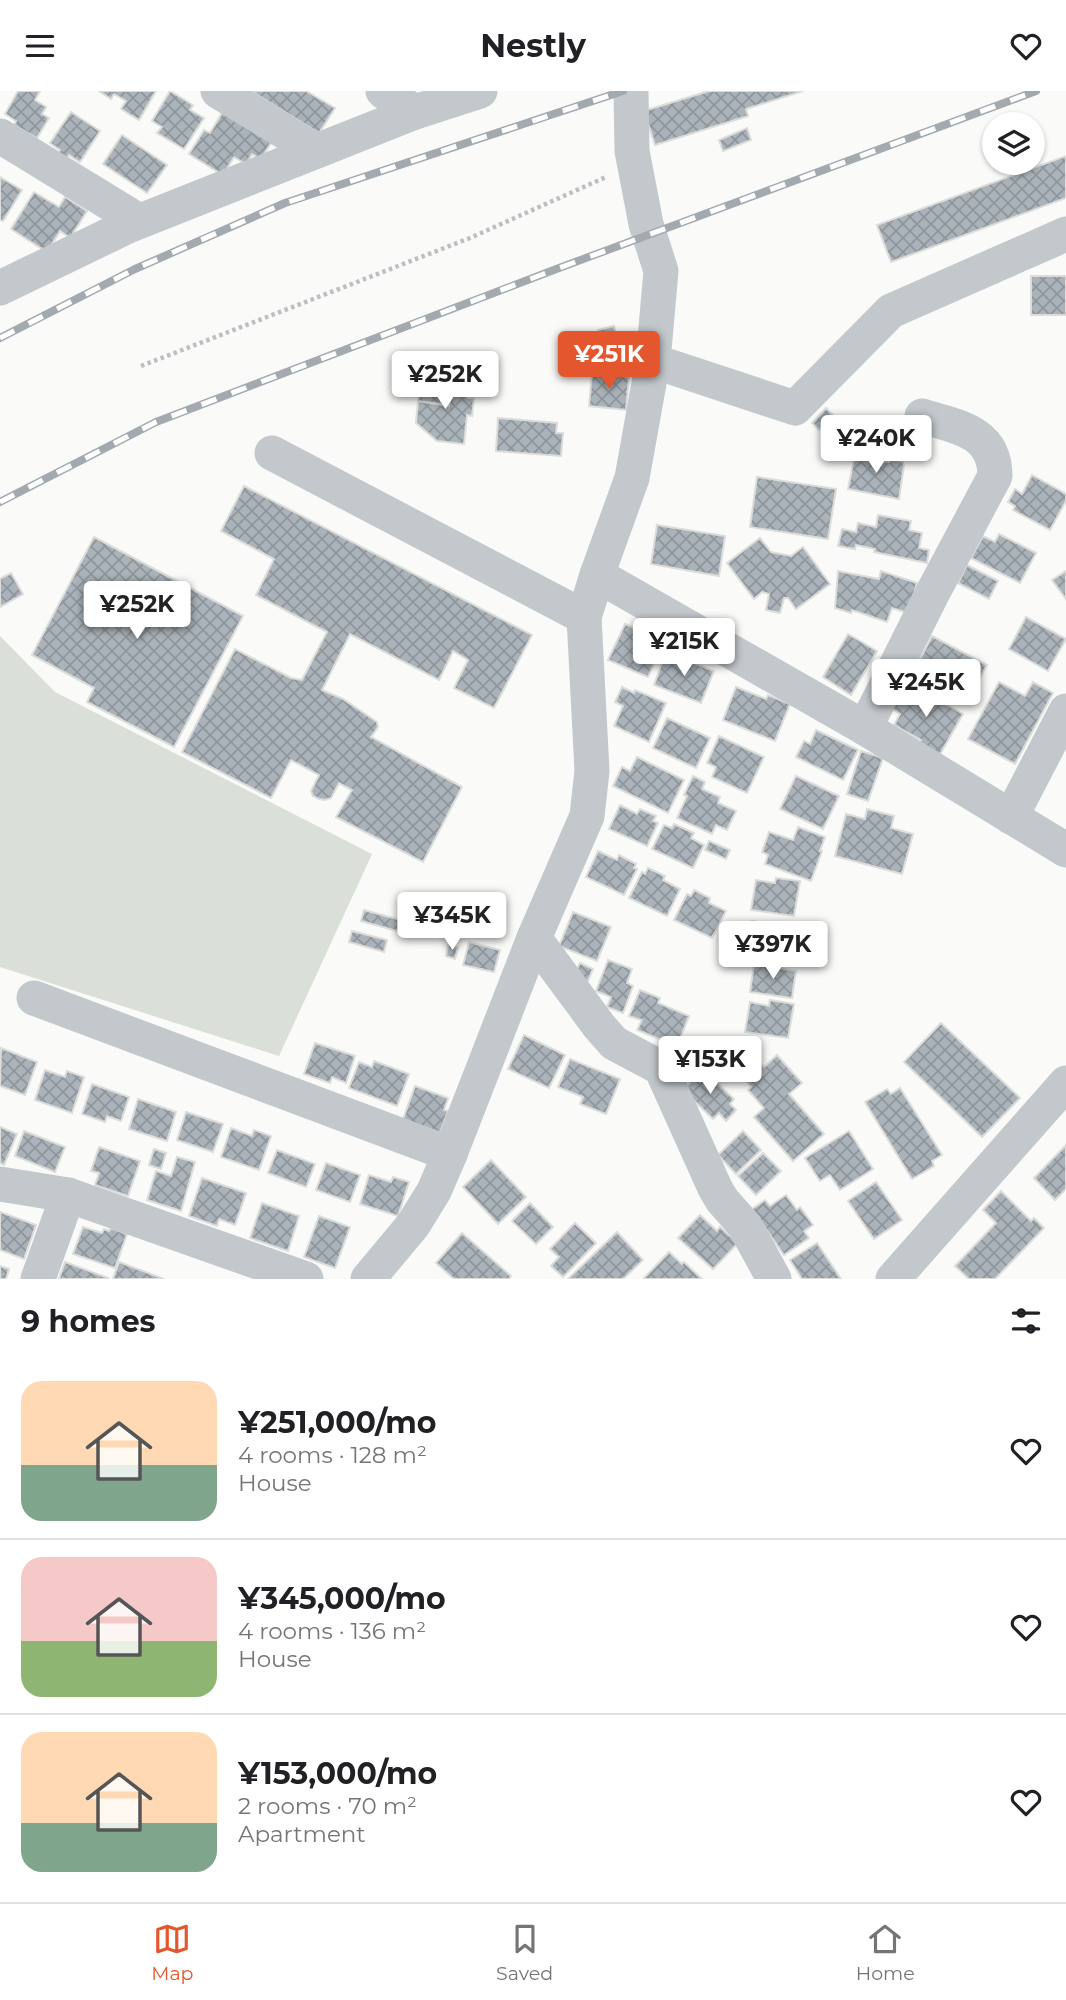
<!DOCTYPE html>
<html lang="en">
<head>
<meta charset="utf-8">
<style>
	body { margin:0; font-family:Montserrat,sans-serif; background:#f2f2f2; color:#202124; height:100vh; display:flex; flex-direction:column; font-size:26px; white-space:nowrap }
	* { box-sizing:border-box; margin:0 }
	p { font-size:23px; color:#757577 }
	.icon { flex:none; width:38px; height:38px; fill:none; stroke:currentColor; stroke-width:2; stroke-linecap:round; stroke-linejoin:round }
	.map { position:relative; height:1188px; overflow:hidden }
	.drawer { display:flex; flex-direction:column; background:#fff; flex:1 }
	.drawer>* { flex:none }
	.buttons { position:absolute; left:982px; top:21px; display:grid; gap:14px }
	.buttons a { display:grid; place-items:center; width:63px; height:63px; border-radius:50%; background:#fff; box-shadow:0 2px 5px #0004; font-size:35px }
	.price { position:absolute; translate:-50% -60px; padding:0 16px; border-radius:7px; background:#fff; color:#222; font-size:23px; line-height:46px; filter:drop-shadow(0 2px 4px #0008) }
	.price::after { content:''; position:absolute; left:50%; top:42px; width:21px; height:16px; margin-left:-10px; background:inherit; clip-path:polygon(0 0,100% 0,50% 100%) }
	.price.current { background:#e4572e; color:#fff }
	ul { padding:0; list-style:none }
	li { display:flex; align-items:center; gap:21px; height:175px; padding:0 21px }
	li+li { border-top:2px solid #e0e0e0 }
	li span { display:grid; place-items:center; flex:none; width:196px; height:140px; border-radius:21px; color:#555 }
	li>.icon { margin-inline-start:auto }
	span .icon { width:84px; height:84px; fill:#fffc; stroke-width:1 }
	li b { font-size:30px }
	h2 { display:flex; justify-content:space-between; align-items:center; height:84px; padding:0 21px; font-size:30px }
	header { display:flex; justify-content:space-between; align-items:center; height:91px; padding:0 21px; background:#fff; font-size:32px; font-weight:700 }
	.menu { display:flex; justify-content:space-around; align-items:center; height:98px; border-top:2px solid #e0e0e0; background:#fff; font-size:19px; color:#757577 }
	.menu a { display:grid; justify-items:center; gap:4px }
	.menu .current { color:#e4572e }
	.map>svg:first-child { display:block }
</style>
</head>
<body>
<header><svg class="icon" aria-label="menu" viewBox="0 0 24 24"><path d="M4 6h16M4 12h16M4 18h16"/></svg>Nestly<svg class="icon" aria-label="heart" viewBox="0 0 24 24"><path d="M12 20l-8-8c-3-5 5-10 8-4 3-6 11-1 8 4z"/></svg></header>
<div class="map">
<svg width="1066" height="1188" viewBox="0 0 1066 1188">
	<defs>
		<pattern id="building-cross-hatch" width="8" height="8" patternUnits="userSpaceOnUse" patternTransform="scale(1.75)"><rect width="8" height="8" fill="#aab3b9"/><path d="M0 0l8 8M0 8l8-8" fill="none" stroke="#8e969c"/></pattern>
	</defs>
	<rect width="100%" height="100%" fill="#fafaf8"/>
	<polygon fill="#dadfd7" points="0,545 55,601 372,763 279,965 0,876"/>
	<g fill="url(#building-cross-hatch)" stroke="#dcdcda" stroke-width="2">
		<polygon points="18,0 40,0 35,9 46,16 42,23 49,27 37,47 14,34 16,30 5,23"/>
		<polygon points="99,0 156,0 139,29 121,18 126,10 114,3 111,8"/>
		<polygon points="170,0 193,14 190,19 204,27 184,58 157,42 162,36 152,30"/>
		<polygon points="251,0 306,0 335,17 319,42"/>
		<polygon points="709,0 803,0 746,18 748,25 655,54 644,20"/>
		<polygon points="225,17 274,47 261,68 252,63 246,73 234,66 223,84 189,63 204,39 210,42"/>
		<polygon points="71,21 100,40 80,71 69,64 67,68 58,63 60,59 50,52"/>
		<polygon points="747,37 751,49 723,60 719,49"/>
		<polygon points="122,44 167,74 147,102 103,73"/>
		<polygon points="1066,65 1066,107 891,171 877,134"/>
		<polygon points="0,86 22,99 3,130 0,129"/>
		<polygon points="34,101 59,116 65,106 87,120 70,147 60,140 47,161 11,138"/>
		<rect x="1031" y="185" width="35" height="39"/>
		<polygon points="614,235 617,246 601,250 598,239"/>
		<polygon points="592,282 629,286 626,319 589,315"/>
		<polygon points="436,284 449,286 448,293 469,295 468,307 474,307 472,325 467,324 464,353 437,350 416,332 418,310 449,315 451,306 442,304 441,313 418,310 420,295 435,297"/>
		<polygon points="477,287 498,296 494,305 473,296"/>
		<polygon points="826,317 833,324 819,339 812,332"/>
		<polygon points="498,327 557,332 556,342 563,342 561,365 496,360"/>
		<polygon points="856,357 878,361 877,368 889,371 891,368 895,368 903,371 904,374 899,408 848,398"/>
		<polygon points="1032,384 1066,403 1066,410 1050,439 1013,419 1015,415 1008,411 1015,398 1022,403"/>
		<polygon points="757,386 836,398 828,448 750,436"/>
		<polygon points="244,395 532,544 494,617 454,597 468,569 453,560 439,589 350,543 322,599 343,608 377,631 378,636 371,646 462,696 423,771 336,726 352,699 339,692 331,707 325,709 319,708 313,705 311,700 319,684 291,669 271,707 182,661 235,558 291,587 302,589 327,541 256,504 274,468 221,440"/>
		<polygon points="878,424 911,430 909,439 922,442 919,457 929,459 927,472 874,461 875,458 856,454 855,458 838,455 842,438 856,441 858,432 876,436"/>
		<polygon points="657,434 725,445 719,485 651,473"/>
		<polygon points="999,443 1036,462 1020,492 971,467 983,445 995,451"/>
		<polygon points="94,446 243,525 174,656 87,611 94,597 32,564"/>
		<polygon points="760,447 771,461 791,465 803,456 830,493 796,518 788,507 784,507 780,522 766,519 769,503 762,501 754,508 727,472"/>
		<polygon points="967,474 998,490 989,508 958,492"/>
		<polygon points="838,480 879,488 881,480 917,492 908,522 892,517 887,531 852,519 851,522 835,517"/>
		<polygon points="1066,480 1066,508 1052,489"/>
		<polygon points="11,482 23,503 0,516 0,488"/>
		<polygon points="1026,526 1066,548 1048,580 1009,558"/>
		<polygon points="625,533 664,550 648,586 608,569"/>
		<polygon points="675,542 686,547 681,559 670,554"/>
		<polygon points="848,543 877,560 851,604 823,586"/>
		<polygon points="932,545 987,574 971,603 917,574"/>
		<polygon points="666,561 714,580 701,612 654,594"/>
		<polygon points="999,591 1025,605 1033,591 1053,602 1015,673 968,648"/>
		<polygon points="622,596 634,602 635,599 666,612 649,651 614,635 623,615 615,611"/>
		<polygon points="736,596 766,608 768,604 790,613 775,650 723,629"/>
		<polygon points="916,596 963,623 939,665 919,654 921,649 894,634 900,623 892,618 904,597 913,602"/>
		<polygon points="667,627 710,647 696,677 653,657"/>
		<polygon points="816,639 858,659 843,689 796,666 804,650 810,653"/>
		<polygon points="719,645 764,666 747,702 712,686 716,676 707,672"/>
		<polygon points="861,660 883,667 868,710 847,703"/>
		<polygon points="637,666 684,689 668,722 613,695 622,676 630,680"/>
		<polygon points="693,685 705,691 702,698 720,706 718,712 736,720 727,739 716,734 712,743 677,727 687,705 684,704"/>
		<polygon points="796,685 839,705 823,738 780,718"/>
		<polygon points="620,714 637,723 640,718 656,725 653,730 658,732 647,755 609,738"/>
		<polygon points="867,718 894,725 891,737 913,743 902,783 835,765 846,723 865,728"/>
		<polygon points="674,733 694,742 691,747 704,754 693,777 652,758 664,734 672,737"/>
		<polygon points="798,736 825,746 820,760 822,760 811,790 765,773 768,764 762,761 769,741 793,749"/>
		<polygon points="709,750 730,759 726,768 705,759"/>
		<polygon points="598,760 617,769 619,764 636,773 634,777 637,778 624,804 586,786"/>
		<polygon points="648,777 665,785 663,789 680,798 667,825 629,807 642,781 645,783"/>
		<polygon points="776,787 800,790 794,825 751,819 756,789 775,792"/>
		<polygon points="694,799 710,807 709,812 726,820 712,847 674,829 687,803 691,805"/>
		<polygon points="364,819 415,833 412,844 361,830"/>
		<polygon points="573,821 611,836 597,870 559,855"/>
		<polygon points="752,830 794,837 790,865 748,858"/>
		<polygon points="352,840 387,849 384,861 349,851"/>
		<polygon points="469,851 500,859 494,881 463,874"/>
		<polygon points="448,854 458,856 455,868 446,865"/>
		<polygon points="608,869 632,878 627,892 633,895 623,922 607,916 611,906 596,900"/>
		<polygon points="580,872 593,878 587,892 577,878"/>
		<polygon points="754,873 796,880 792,907 750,901"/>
		<polygon points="640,899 660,907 658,912 689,925 677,955 637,939 642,929 629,925"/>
		<polygon points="770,909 794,913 788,947 745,941 750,911 769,915"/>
		<polygon points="941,932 1020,1007 982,1046 904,971"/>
		<polygon points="524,944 565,964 549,997 508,978"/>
		<polygon points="315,952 355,965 346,992 332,986 330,992 304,983"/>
		<polygon points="1,957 37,971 25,1004 0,995"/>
		<polygon points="777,964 802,992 789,1003 824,1043 793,1070 754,1026 764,1017 748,999 751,996 739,981 755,967 764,976"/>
		<polygon points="570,968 620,988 606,1023 580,1013 583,1006 558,996"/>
		<polygon points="374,970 409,983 397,1015 349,997 359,971 372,976"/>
		<polygon points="702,978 734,1008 730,1013 736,1019 726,1030 719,1022 713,1028 683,999"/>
		<polygon points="45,979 65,986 67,980 84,986 72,1022 35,1009"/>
		<polygon points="92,993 129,1006 121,1030 107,1025 105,1031 82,1023"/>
		<polygon points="415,995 448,1007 444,1019 448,1020 439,1044 402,1031"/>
		<polygon points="900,997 942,1064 932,1070 934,1075 912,1088 865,1011 887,998 891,1003"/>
		<polygon points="138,1008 176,1021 167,1050 129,1038"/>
		<polygon points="186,1021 223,1033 213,1061 177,1049"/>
		<polygon points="0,1036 17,1043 4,1074 0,1072"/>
		<polygon points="231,1037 252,1045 254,1039 271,1045 259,1079 221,1066"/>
		<polygon points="24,1040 65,1056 55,1081 15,1065"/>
		<polygon points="743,1040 761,1059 736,1083 718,1064"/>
		<polygon points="849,1040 873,1078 840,1099 830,1084 820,1090 805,1067"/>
		<polygon points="1066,1054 1066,1098 1055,1109 1034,1087"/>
		<polygon points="99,1056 140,1070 128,1105 95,1094 99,1082 91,1080"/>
		<polygon points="154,1058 166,1062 161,1078 149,1074"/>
		<polygon points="277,1059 315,1073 306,1096 268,1082"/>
		<polygon points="763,1062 781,1080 756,1104 738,1085"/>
		<polygon points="177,1066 195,1071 181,1120 147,1109 156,1080 171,1085"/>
		<polygon points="491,1069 526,1106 498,1133 463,1096"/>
		<polygon points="326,1072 360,1084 350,1111 316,1099"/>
		<polygon points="369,1084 391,1091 393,1086 409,1091 398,1125 360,1113"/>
		<polygon points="202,1087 246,1102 235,1134 219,1128 217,1135 189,1125"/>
		<polygon points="876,1091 902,1129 874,1148 848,1110"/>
		<polygon points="1001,1100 1031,1130 1034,1127 1044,1137 995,1188 969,1188 955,1175 996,1132 983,1119"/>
		<polygon points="786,1104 797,1119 800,1116 813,1134 804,1140 809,1147 784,1164 752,1118 765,1109 770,1115"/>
		<polygon points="262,1112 299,1125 288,1160 250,1147"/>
		<polygon points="530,1112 553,1136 536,1153 512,1130"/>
		<polygon points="0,1121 36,1134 24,1168 0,1159"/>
		<polygon points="700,1124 717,1140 720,1136 738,1152 713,1178 678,1147"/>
		<polygon points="319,1125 350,1136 335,1177 304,1166"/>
		<polygon points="575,1132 596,1152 563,1186 551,1175 559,1166 550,1158"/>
		<polygon points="83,1136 102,1142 104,1138 109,1140 111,1137 127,1143 115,1177 73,1163"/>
		<polygon points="617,1141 643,1169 623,1188 568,1188"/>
		<polygon points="462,1142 511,1185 509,1188 454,1188 436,1172"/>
		<polygon points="817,1152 841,1188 802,1188 790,1169"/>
		<polygon points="669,1161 682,1173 684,1171 702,1188 646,1188 644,1187"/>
		<polygon points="65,1171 108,1187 108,1188 59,1188"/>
		<polygon points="119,1171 164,1188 113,1188"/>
		<polygon points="0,1175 9,1178 6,1188 0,1188"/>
	</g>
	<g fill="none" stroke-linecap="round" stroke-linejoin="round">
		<polyline stroke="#bbbfc2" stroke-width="4.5" stroke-dasharray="3.5 3.5" stroke-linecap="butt" points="141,275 470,147 606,86"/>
		<g stroke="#c3c8cc" stroke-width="35">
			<polyline points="218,0 316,60"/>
			<polyline points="383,0 415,21"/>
			<polyline points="0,45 139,130"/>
			<polyline points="0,197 128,135 415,21 480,0"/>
			<polyline points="653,270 795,317 891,220 1066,143"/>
			<polyline points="272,362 584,526"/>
			<polyline points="597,484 865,637 1066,759"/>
			<path d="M865 637 932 503 995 385C995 340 957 336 922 325"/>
			<polyline points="1011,726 1066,620"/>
			<polyline points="534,847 599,935 614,952 661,977 715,1097 722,1109 745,1135 774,1188"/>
			<polyline points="34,907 450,1063"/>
			<polyline points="0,1093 68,1104 306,1188"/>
			<polyline points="38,1188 68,1104"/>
			<polyline points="368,1188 413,1134 434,1100 450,1063 534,847 587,725 592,680 584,526 597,484 632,387 653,270 661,180 646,133 632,60 631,0"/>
			<polyline points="893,1188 1066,992"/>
		</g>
		<defs>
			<g id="rail">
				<polyline points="0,247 135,178 285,112 623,0"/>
				<polyline points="0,411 156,331 559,177 1036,0"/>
			</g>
		</defs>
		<use href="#rail" stroke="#a2aab0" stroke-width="8"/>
		<use href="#rail" stroke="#fff" stroke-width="5" stroke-dasharray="16" stroke-linecap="butt"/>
	</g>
</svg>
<div class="buttons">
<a><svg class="icon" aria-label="layers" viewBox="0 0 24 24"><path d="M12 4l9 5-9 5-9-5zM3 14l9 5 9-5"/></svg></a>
</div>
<b class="price current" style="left:609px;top:300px">¥251K</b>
<b class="price" style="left:445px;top:320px">¥252K</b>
<b class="price" style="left:876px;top:384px">¥240K</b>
<b class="price" style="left:137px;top:550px">¥252K</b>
<b class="price" style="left:684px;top:587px">¥215K</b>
<b class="price" style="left:926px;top:628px">¥245K</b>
<b class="price" style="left:452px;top:861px">¥345K</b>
<b class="price" style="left:773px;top:890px">¥397K</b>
<b class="price" style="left:710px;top:1005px">¥153K</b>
</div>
<section class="drawer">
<h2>9 homes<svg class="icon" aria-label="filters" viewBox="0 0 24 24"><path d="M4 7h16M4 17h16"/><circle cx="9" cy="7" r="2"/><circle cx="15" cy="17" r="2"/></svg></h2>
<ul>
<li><span style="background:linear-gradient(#ffd9b3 60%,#7fa58c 0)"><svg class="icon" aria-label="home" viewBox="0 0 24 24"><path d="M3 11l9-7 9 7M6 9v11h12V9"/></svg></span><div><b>¥251,000/mo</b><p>4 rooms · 128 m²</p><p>House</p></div><svg class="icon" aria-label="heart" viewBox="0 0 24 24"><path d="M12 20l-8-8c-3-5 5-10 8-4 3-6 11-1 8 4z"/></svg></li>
<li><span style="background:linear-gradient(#f6c9c9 60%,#8fb573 0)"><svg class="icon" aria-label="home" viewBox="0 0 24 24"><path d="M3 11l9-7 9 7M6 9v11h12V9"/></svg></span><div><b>¥345,000/mo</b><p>4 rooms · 136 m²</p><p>House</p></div><svg class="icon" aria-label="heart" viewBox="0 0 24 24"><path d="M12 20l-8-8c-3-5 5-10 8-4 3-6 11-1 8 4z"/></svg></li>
<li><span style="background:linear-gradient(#ffd9b3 65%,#7fa58c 0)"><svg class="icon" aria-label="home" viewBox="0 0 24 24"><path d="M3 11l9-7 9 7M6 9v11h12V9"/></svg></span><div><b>¥153,000/mo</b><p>2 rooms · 70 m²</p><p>Apartment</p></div><svg class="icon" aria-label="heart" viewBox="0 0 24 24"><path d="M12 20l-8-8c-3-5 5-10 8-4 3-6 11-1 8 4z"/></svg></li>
</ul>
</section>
<nav class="menu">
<a class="current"><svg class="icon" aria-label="map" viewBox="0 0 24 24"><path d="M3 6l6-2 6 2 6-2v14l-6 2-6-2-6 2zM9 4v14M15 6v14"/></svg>Map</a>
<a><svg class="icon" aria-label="saved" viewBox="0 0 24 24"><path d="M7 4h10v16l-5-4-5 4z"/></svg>Saved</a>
<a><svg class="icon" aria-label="home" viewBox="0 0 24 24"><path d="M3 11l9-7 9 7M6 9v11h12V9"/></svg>Home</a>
</nav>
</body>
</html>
